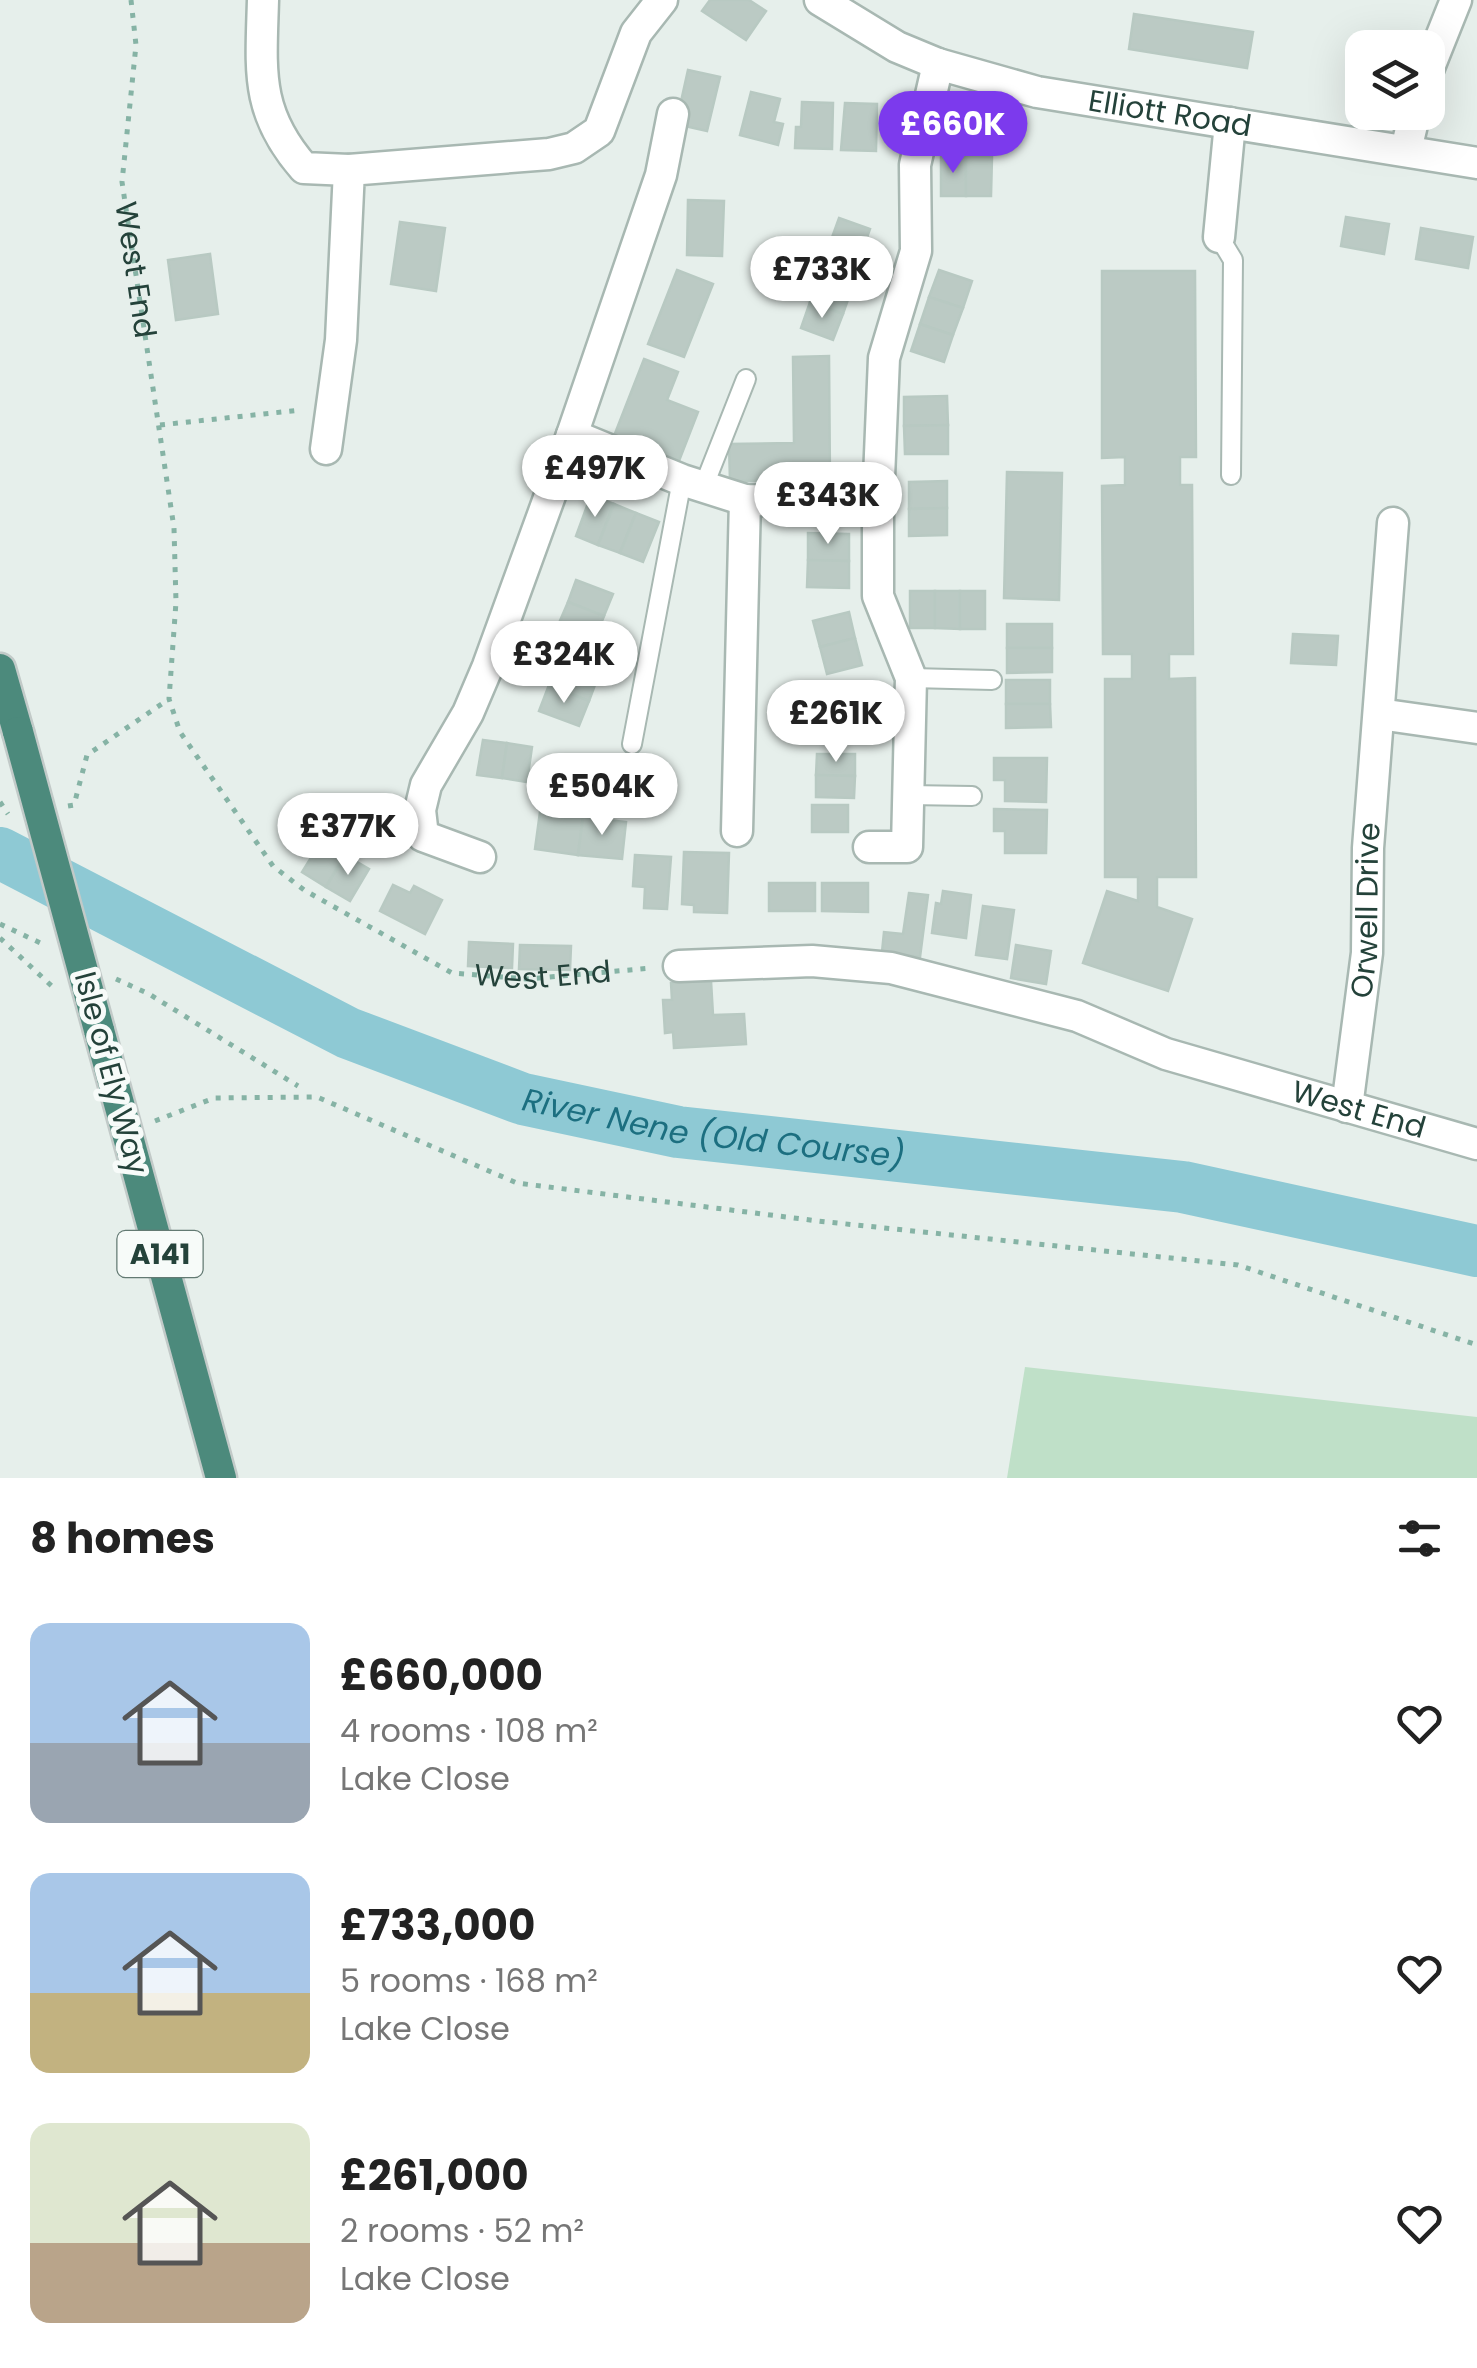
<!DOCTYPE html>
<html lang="en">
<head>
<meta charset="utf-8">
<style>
	body { margin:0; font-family:Poppins,sans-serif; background:#f6f6f6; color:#222; height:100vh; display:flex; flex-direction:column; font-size:38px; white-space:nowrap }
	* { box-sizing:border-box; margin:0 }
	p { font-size:32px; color:#767676 }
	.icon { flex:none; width:55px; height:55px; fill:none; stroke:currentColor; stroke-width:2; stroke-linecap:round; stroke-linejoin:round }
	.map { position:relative; height:1478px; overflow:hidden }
	.sheet { display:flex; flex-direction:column; background:#fff; flex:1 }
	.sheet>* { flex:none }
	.controls { position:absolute; left:1345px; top:30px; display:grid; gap:20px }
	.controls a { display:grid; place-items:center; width:100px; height:100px; border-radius:20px; background:#fff; box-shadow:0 10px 40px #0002; font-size:50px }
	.price { position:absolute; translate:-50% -85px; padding:0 22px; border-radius:35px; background:#fff; color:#222; font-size:32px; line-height:65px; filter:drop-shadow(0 2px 5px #0008) }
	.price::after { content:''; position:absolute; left:50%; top:60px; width:30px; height:22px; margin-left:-15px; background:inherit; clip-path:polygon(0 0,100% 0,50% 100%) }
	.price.on { background:#7c3aed; color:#fff }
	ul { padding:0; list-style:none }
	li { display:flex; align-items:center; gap:30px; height:250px; padding:0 30px }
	li span { display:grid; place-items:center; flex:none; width:280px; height:200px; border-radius:20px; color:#555 }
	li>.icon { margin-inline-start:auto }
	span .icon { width:120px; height:120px; fill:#fffc; stroke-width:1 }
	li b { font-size:42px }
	h2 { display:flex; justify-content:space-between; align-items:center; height:120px; padding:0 30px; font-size:42px }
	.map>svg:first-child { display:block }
</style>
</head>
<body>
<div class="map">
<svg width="1477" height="1478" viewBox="0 0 1477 1478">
	<rect width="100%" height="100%" fill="#e6efeb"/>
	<polygon fill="#bfe0c8" points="1025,1367 1477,1417 1477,1478 1007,1478"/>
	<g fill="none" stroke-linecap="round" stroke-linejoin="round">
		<path stroke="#8ec9d4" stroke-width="52" id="s1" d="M0 853 348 1033 523 1099 678 1132 1183 1187 1477 1251"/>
	</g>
	<g fill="#bbcac4" stroke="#b8c9c2" stroke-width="2.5">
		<polygon points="710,0 749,0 766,11 746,40 702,11"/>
		<polygon points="1134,14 1253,32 1247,68 1129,49"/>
		<polygon points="688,70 720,77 707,131 676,124"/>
		<polygon points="751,92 780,99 774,122 783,124 778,145 740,135"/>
		<polygon points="802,102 833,103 832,149 795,148 796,127 801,127"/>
		<polygon points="845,103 877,104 876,151 841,150"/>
		<rect x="941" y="157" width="25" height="39"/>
		<polygon points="966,157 992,157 991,196 966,196"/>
		<polygon points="688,200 724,201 722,256 687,255"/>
		<polygon points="1346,217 1389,224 1384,254 1341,246"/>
		<polygon points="839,218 870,229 861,254 830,243"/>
		<polygon points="400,222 445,228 436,291 391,284"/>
		<polygon points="1421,228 1473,237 1468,268 1416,259"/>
		<polygon points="830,243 861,254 852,278 822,267"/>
		<polygon points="210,254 218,314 176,320 168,260"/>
		<polygon points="677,270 713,284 684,357 648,344"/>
		<polygon points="939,270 972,281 963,308 929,297"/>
		<polygon points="1102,271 1195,271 1196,457 1180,457 1180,485 1192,485 1193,654 1169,654 1169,679 1195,678 1196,877 1157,877 1157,907 1192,919 1168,991 1083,963 1107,891 1138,901 1138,877 1105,877 1105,679 1132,679 1132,654 1103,654 1102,486 1125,485 1125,457 1102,458"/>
		<polygon points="820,276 852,288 843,314 810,302"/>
		<polygon points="929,297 963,308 953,335 920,324"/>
		<polygon points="810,302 843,314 833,340 801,328"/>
		<polygon points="920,324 953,335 944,362 911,351"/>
		<polygon points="829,356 830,480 730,481 729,444 794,443 793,357"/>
		<polygon points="644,359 678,372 667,400 698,412 679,461 614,436"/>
		<polygon points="947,396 948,425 904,426 904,397"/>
		<polygon points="948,425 948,454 905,454 904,426"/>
		<polygon points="1007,472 1062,473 1059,600 1004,598"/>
		<polygon points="947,481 947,508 909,509 909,482"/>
		<polygon points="591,495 614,504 598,545 576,536"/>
		<polygon points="614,504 636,513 620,553 598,545"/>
		<polygon points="947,508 947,535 909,536 909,509"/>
		<polygon points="636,513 659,522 643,562 620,553"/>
		<polygon points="808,533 849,534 849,561 808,560"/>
		<polygon points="808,560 849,561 849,588 807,587"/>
		<polygon points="576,580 613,594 604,616 568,602"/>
		<rect x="910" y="591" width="25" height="37"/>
		<polygon points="935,591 960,591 960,629 935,628"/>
		<rect x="960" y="591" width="25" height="38"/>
		<polygon points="568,602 604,616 596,637 559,623"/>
		<polygon points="849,612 855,638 820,647 813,621"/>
		<polygon points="559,623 596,637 588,659 551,645"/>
		<rect x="1007" y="624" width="45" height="24"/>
		<polygon points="1293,634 1338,636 1336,665 1291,663"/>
		<polygon points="855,638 862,665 827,674 820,647"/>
		<polygon points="1007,648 1052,648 1052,672 1007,673"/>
		<polygon points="559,659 599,674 589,701 549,685"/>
		<rect x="1006" y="680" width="44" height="24"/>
		<polygon points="549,685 589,701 579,726 539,711"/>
		<rect x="822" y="688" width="41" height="27"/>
		<polygon points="1006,704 1050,704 1051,727 1006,728"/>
		<rect x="822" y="715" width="41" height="26"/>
		<polygon points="483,740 507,743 502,778 477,775"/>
		<polygon points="507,743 532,747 527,782 502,778"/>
		<polygon points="817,754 855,754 855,776 816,775"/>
		<polygon points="994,758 1047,758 1046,802 1005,801 1005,780 994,780"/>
		<polygon points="816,775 855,776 854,798 816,797"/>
		<rect x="812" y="805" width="36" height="27"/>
		<polygon points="994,809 1047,810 1046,853 1005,853 1005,831 994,831"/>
		<polygon points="540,812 583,817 578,855 535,849"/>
		<polygon points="583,817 626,822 622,859 578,855"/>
		<polygon points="322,840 345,855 326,887 302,872"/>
		<polygon points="684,852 729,853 727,913 694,912 694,905 682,904"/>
		<polygon points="345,855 369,869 350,901 326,887"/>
		<polygon points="635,855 671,857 667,909 644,908 645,887 633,886"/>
		<rect x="769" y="883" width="46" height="28"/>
		<polygon points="822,883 868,883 868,912 822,911"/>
		<polygon points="393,885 410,893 414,886 442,900 425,934 380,911"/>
		<polygon points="943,891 971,895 966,938 932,933 936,903 941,904"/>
		<polygon points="909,893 928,895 920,957 882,952 884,932 903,934"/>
		<polygon points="983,906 1014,910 1007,959 976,955"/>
		<polygon points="469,942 513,944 512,968 468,966"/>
		<polygon points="520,945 571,946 570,970 519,969"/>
		<polygon points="1016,945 1051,951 1046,984 1011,978"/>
		<polygon points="711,981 713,1015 744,1014 746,1044 674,1048 673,1032 665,1033 663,1000 672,1000 671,983"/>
	</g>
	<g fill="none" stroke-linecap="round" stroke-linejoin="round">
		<defs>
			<g id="service">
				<polyline points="1219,237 1233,260 1231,475"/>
				<polyline points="703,488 746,379"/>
				<polyline points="911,678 992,680"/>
				<polyline points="632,744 682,480"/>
				<polyline points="908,795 972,796"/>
			</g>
			<g id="minor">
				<path d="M263 0C261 71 255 112 304 168L349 170"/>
				<path id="s3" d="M820 0 897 47 938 64 1037 92 1477 163"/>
				<polyline points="1428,70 1456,0"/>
				<polyline points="1406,150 1415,112"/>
				<polyline points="1219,237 1230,123"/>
				<polyline points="572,435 682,480 745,500 878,502"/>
				<polyline points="326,449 341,340 349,170 549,154 574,148 599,131 636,33 662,0"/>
				<polyline points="1379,714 1477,728"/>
				<polyline points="737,831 745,500"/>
				<polyline points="869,847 907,847 911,678 878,596 878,502 884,358 916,251 915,165 938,64"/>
				<polyline points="480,857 423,836 420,810 426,785 468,713 488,666 572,435 661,175 673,114"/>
				<path id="s4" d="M679 966 812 961 891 968 1077 1016 1166 1054 1477 1144"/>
				<path id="s5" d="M1347 1107 1367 953 1368 848 1393 523"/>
			</g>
			<g id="trunk">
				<polyline points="0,669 18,732"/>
				<polyline points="99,1030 221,1478"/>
			</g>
		</defs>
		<use href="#service" stroke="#a8b8b2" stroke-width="22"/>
		<use href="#minor" stroke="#a8b8b2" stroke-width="35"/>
		<use href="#trunk" stroke="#c2cac8" stroke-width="35"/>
		<g stroke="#86b3a5" stroke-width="5" stroke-dasharray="5 8" stroke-linecap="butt">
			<path id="s2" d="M131 0 136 45 122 182 174 528 176 602 169 699 180 732 273 866 304 890 452 973 527 979 652 968"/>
			<polyline points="160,425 301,410"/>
			<polyline points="0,802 8,814"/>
			<polyline points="68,806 74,805 87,755 169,699"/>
			<polyline points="0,924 47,946"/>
			<polyline points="0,938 56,990"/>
			<polyline points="116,979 149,994 298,1086"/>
			<polyline points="155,1121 214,1098 317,1097 517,1183 818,1221 1238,1265 1477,1345"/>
		</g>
		<use href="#service" stroke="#fff" stroke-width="18"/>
		<use href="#minor" stroke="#fff" stroke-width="30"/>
		<use href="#trunk" stroke="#4c8a7c" stroke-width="30"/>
		<defs>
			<polyline id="trunk-bridge" points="18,732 99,1030"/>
		</defs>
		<use href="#trunk-bridge" stroke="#c2cac8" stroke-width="35" stroke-linecap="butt"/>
		<use href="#trunk-bridge" stroke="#4c8a7c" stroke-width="30"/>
	</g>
	<g text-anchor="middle" stroke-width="10" stroke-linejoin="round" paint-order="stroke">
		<rect fill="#f7fbf9" stroke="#637a73" stroke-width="2.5" x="117.5" y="1231" width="85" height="46" rx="8"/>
		<g font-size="28" font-weight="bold" fill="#24423a">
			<text x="160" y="1264">A141</text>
		</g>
		<g font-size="30" fill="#24423a" stroke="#f7fbf9">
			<text dy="10" stroke="none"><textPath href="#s3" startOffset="372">Elliott Road</textPath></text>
			<text dy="10" stroke="none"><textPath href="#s2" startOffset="272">West End</textPath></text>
			<text dy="10" stroke="none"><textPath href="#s5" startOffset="198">Orwell Drive</textPath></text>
			<text dy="10" stroke="none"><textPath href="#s2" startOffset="1202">West End</textPath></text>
			<text transform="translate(111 1073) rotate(75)" y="10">Isle of Ely Way</text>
			<text dy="10" stroke="none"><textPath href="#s4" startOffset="702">West End</textPath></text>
		</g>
		<g font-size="32" font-style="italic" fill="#1c6f80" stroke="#f7fbf9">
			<text dy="11" stroke="none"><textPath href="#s1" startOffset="772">River Nene (Old Course)</textPath></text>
		</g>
	</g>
</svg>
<div class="controls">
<a><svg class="icon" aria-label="layers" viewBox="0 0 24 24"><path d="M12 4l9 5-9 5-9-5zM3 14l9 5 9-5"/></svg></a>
</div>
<b class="price on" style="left:953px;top:176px">£660K</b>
<b class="price" style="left:822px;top:321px">£733K</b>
<b class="price" style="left:595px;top:520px">£497K</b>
<b class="price" style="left:828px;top:547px">£343K</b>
<b class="price" style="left:564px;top:706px">£324K</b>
<b class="price" style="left:836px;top:765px">£261K</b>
<b class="price" style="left:602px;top:838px">£504K</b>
<b class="price" style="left:348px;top:878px">£377K</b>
</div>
<section class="sheet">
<h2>8 homes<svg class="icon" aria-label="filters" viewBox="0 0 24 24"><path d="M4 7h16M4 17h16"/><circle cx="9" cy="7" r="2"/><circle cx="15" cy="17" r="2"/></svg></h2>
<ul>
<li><span style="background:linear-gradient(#a9c7e8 60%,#9aa5b1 0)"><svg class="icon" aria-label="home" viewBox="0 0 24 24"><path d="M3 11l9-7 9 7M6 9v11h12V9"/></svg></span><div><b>£660,000</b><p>4 rooms · 108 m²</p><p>Lake Close</p></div><svg class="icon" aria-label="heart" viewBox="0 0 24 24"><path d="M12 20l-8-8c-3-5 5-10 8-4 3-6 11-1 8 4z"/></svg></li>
<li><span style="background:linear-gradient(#a9c7e8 60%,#c2b280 0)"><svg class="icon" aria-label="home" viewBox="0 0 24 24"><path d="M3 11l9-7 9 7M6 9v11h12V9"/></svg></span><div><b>£733,000</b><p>5 rooms · 168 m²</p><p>Lake Close</p></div><svg class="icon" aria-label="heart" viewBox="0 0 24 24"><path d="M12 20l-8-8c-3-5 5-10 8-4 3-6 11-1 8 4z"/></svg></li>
<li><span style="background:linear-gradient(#dfe7d0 60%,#b9a48a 0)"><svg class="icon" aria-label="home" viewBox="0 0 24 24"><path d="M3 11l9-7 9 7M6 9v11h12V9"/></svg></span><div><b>£261,000</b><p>2 rooms · 52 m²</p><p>Lake Close</p></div><svg class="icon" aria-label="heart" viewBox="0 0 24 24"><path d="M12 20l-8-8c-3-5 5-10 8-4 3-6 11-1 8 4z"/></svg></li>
</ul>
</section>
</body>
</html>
